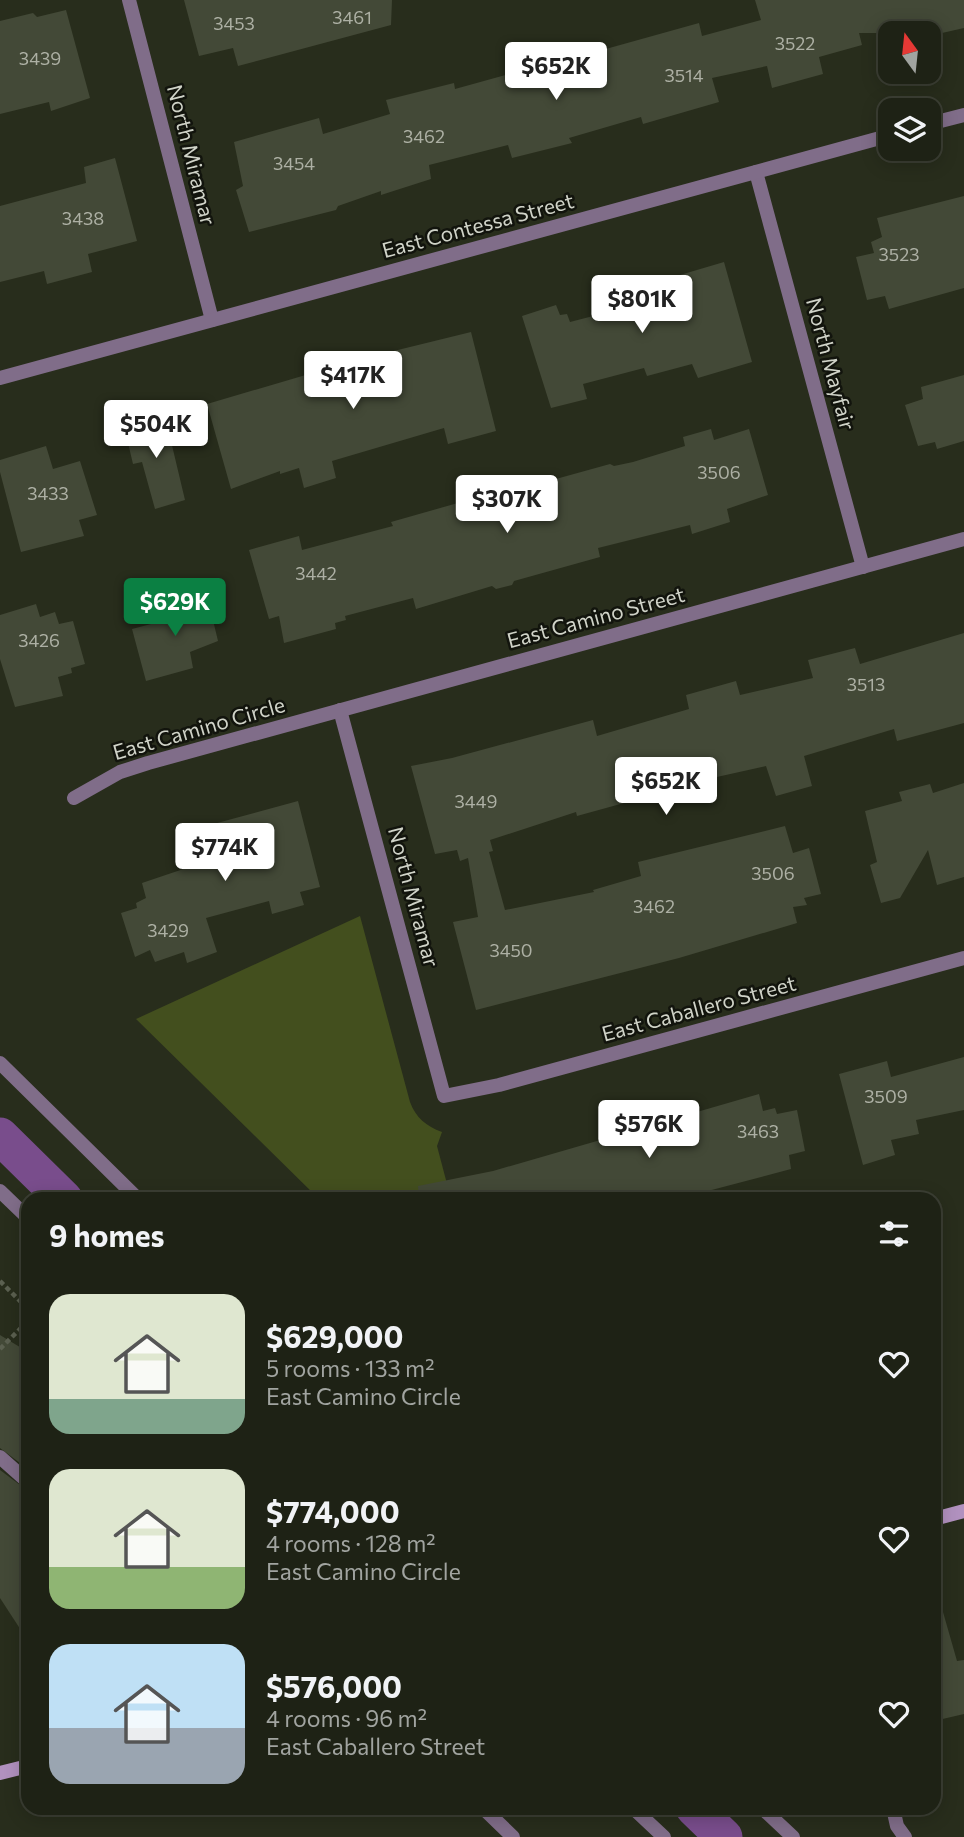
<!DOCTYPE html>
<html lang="en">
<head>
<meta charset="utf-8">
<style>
	body { margin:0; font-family:Commissioner,sans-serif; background:#262a1e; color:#f1f3f6; height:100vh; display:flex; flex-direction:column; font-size:26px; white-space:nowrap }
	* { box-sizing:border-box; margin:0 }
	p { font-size:23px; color:#a1a4a0 }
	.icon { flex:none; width:38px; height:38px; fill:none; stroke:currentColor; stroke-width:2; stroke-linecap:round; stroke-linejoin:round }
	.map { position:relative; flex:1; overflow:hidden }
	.sheet { position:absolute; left:21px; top:1192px; width:920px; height:623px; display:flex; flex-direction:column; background:#1e2215; border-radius:21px; box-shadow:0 4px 18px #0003,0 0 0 2px #3c3f34 }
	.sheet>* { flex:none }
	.needle { width:46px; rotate:345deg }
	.fabs { position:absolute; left:878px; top:21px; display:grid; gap:14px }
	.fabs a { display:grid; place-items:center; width:63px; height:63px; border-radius:14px; background:#1e2215; box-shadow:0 4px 18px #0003,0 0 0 2px #3c3f34; font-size:35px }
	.price { position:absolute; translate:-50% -60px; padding:0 16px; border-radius:7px; background:#fff; color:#222; font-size:23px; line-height:46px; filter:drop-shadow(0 2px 4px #0008) }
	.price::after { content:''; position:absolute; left:50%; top:42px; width:21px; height:16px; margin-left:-10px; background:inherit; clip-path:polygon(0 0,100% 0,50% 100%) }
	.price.on { background:#0b8043; color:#fff }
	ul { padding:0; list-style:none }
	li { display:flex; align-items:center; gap:21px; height:175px; padding:0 28px }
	li span { display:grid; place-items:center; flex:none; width:196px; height:140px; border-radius:21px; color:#555 }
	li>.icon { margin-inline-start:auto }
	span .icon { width:84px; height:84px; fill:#fffc; stroke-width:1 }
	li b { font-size:30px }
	h2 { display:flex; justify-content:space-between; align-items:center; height:84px; padding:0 28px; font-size:30px }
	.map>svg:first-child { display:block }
</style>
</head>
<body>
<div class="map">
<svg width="964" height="1837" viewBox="0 0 964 1837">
	<rect width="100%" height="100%" fill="#282d1c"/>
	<path fill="#434f1e" d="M360 916 410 1102C416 1118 426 1126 442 1132L437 1146 451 1199H319L136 1019Z"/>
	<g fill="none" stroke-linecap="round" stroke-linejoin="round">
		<g stroke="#794d8c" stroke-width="37">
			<polyline points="0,1136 64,1199"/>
			<polyline points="694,1808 724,1837"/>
		</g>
	</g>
	<g fill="#434937">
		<polygon points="184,0 392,0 391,25 238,66 233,48 199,56"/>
		<polygon points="755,0 964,0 964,28 942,33 859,33 862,45 819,57 823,74 772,88 767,66 712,78 719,102 643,124 641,117 569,138 572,143 512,158 508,145 429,165 431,179 381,195 381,191 338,206 336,210 249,232 236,190 243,186 234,142 319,118 323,134 390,114 386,100 454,83 455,89 545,64 542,55 575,45 577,54 595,52 699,23 702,36 761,20"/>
		<polygon points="66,10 90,98 51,111 49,102 0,114 0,21 33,13 37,17"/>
		<polygon points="115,158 137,241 88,254 92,272 47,284 44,271 0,282 0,206 86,183 84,167"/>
		<polygon points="964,196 964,288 889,309 885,296 867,300 856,257 874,253 871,242 882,237 877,218"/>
		<polygon points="724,262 752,362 698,378 692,364 647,376 644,368 583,384 587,399 551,408 522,316 556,305 560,315 567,314 570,322 624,308 619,293"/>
		<polygon points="471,332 496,431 448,444 444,428 332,461 336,478 304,488 299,468 280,474 280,471 231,489 207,404 353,361"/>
		<polygon points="964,375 964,441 937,449 935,442 918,446 905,405 923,399 921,387"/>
		<polygon points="165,416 185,500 155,509 142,462 133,464 124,426"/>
		<polygon points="711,429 714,440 749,429 768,495 727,509 730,522 692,534 690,525 598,548 600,557 514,581 512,585 496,589 492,586 416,609 413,598 345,616 346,620 335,623 336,629 284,643 279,616 269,619 249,550 299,536 302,550 393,526 391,522 493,493 494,496 610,464 614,466 633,462 685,446 683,437"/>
		<polygon points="46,446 53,469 80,461 97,515 79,520 84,536 21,552 0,472 0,460"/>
		<polygon points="207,595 218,641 190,652 193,668 146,681 132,629 170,619 167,606"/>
		<polygon points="36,604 40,617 55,612 59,624 73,621 85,664 71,668 72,673 58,677 63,696 15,707 0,659 0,615"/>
		<polygon points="964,633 964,723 897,741 894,729 804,756 812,786 776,796 766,766 663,789 664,792 577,816 576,812 490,840 493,851 489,852 505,910 594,892 593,890 641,876 638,862 785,826 793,853 809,848 821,894 804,898 807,905 793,907 797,923 679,958 476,1010 453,922 478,917 468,858 460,861 457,850 435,854 411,766 452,758 593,720 597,736 689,709 686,695 736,681 740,695 813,678 808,660 855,648 860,664"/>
		<polygon points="964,783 964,877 937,885 928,850 900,898 881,903 870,865 877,862 865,811 902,801 899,792 930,784 933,793"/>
		<polygon points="298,801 320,887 300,892 304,905 272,914 269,901 206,918 217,952 187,963 184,952 155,962 150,950 135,957 121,913 137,908 136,903 146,898 142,883 213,859 206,826"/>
		<polygon points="964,1057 964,1110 916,1120 919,1134 891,1140 895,1155 863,1165 839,1074 887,1061 891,1077"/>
		<polygon points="759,1094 763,1111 775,1108 777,1114 797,1110 805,1151 789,1155 791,1169 704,1192 706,1199 419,1199 418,1186 493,1171"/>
		<polygon points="0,1335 28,1352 28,1469 0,1448"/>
		<polygon points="0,1470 28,1491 28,1641 0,1598"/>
		<polygon points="943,1612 957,1661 964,1660 964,1714 934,1721 934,1613"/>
	</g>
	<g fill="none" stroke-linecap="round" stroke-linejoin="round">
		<g stroke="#5b6050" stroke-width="4.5" stroke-dasharray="5 3.5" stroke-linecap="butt">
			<polyline points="0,1281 28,1309"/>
			<polyline points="0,1349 28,1321"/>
		</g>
		<g stroke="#806d89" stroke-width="14">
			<polyline points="0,1063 138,1199"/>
			<polyline points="0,1191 28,1218"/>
			<polyline points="0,1457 28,1482"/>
			<polyline points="483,1808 513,1837"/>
			<polyline points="633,1808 664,1837"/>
			<polyline points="762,1808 793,1837"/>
			<polyline points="893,1808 897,1826 905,1837"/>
		</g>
		<g stroke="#806d89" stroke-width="14">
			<polyline points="129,0 212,320"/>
			<polyline points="929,124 964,115"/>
			<polyline points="756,172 863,567"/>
			<polyline points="0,378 891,135"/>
			<polyline points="340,710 444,1096 499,1085 964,958"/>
			<polyline points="74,798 120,772 148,763 964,539"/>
		</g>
		<g stroke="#b191bf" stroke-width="14">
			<polyline points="934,1519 964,1511"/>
			<polyline points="0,1773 28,1766"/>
		</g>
	</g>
	<g text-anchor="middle" stroke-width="5" stroke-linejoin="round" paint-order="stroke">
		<g font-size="18" fill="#adb0a4">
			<text x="352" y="24">3461</text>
			<text x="234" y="30">3453</text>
			<text x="795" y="50">3522</text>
			<text x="40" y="65">3439</text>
			<text x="684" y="82">3514</text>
			<text x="424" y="143">3462</text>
			<text x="294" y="170">3454</text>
			<text x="83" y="225">3438</text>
			<text x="899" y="261">3523</text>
			<text x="719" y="479">3506</text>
			<text x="48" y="500">3433</text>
			<text x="316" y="580">3442</text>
			<text x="39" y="647">3426</text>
			<text x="866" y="691">3513</text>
			<text x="476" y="808">3449</text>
			<text x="773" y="880">3506</text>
			<text x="654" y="913">3462</text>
			<text x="168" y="937">3429</text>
			<text x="511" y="957">3450</text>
			<text x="886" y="1103">3509</text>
			<text x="758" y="1138">3463</text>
		</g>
		<g font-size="21" fill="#d0d3c8" stroke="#12140d">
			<text transform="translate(191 155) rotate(76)" y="7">North Miramar</text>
			<text transform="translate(478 226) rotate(-15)" y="7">East Contessa Street</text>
			<text transform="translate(830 364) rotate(75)" y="7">North Mayfair</text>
			<text transform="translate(596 618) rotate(-15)" y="7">East Camino Street</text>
			<text transform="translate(199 729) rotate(-16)" y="7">East Camino Circle</text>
			<text transform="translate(413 897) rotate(75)" y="7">North Miramar</text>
			<text transform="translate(699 1009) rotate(-15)" y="7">East Caballero Street</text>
		</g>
	</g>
</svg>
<div class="fabs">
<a><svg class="needle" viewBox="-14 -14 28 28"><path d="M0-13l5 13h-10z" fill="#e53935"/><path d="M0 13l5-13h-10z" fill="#a1a4a0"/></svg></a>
<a><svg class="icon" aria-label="layers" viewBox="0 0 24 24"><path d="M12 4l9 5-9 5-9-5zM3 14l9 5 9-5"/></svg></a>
</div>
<b class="price" style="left:556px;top:102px">$652K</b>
<b class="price" style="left:642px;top:335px">$801K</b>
<b class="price" style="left:353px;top:411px">$417K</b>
<b class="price" style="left:156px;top:460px">$504K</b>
<b class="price" style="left:507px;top:535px">$307K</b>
<b class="price on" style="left:175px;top:638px">$629K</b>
<b class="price" style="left:666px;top:817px">$652K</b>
<b class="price" style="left:225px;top:883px">$774K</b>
<b class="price" style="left:649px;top:1160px">$576K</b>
<section class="sheet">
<h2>9 homes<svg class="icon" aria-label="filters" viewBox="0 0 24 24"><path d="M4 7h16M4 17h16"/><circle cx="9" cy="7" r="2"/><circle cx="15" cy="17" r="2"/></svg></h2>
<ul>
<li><span style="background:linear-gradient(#dfe7d0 75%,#7fa58c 0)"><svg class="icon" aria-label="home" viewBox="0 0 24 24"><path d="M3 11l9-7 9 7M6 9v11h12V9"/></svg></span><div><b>$629,000</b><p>5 rooms · 133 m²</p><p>East Camino Circle</p></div><svg class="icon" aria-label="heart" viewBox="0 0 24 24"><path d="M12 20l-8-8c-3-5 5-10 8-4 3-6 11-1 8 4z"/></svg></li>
<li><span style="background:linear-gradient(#dfe7d0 70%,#8fb573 0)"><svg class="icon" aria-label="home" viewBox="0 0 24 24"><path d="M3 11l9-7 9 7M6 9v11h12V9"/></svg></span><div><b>$774,000</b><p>4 rooms · 128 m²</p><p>East Camino Circle</p></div><svg class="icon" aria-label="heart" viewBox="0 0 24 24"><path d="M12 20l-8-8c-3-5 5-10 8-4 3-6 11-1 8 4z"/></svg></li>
<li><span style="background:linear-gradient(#bfe0f5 60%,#9aa5b1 0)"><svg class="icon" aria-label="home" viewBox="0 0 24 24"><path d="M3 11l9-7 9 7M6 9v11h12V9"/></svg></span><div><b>$576,000</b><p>4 rooms · 96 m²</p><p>East Caballero Street</p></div><svg class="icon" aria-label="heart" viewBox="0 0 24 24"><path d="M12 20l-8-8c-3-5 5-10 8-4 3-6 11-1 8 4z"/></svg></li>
</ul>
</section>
</div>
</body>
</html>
